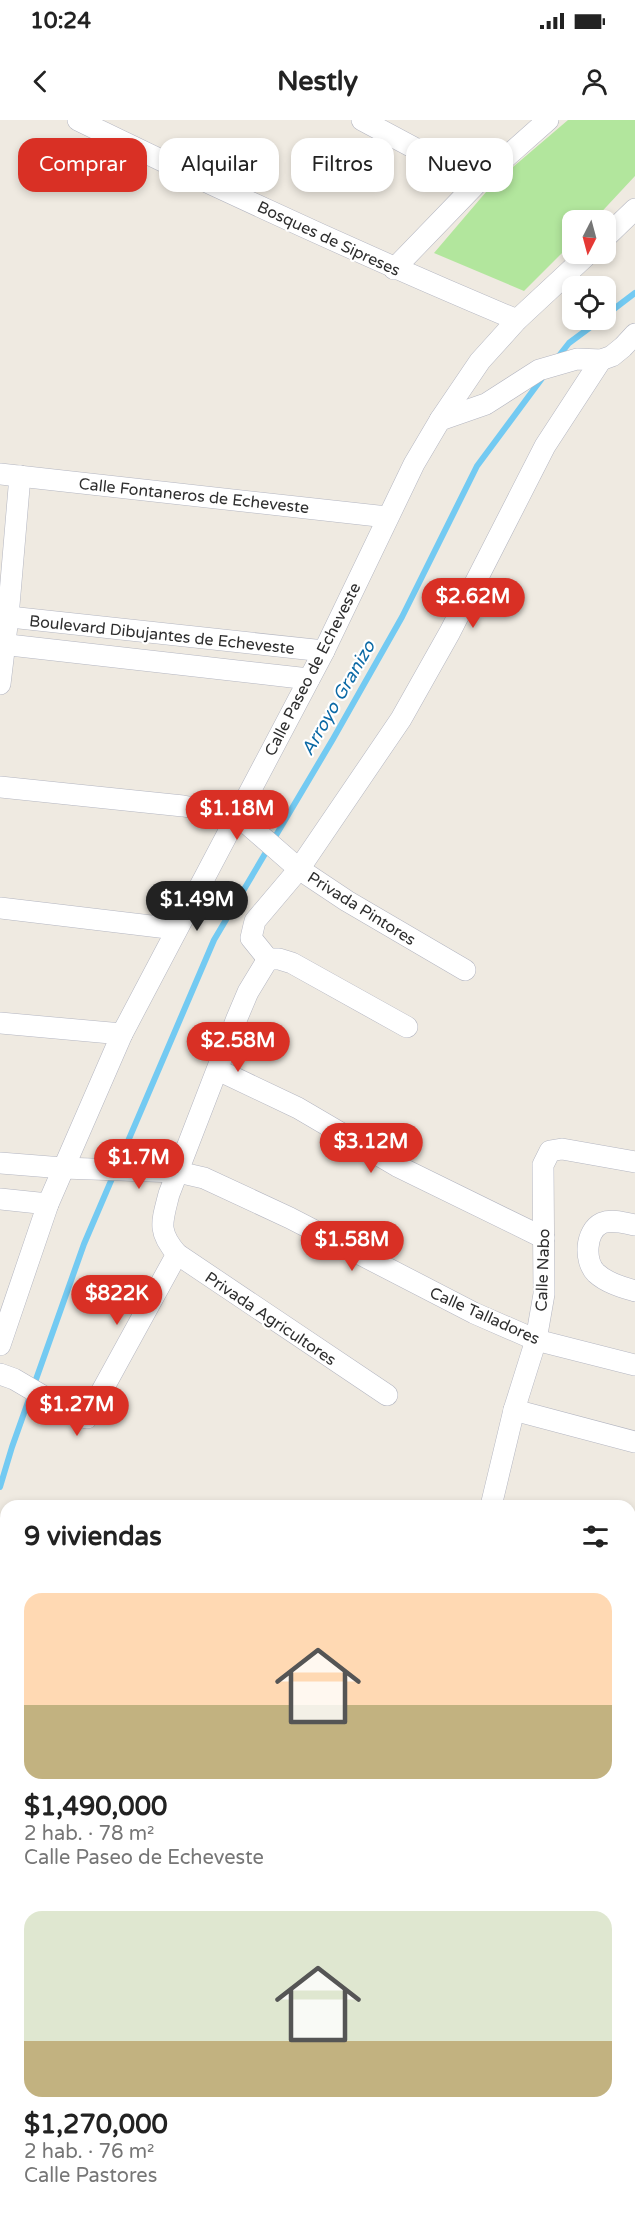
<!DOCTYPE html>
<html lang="es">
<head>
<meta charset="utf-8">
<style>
	body { margin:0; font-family:"Varela Round",sans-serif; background:#f2f2f2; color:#222; height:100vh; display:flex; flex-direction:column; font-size:22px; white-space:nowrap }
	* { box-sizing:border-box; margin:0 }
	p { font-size:20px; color:#767676 }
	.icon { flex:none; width:33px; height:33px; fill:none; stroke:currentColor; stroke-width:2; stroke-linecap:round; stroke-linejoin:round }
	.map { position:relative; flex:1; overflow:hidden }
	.panel { position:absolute; left:0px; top:1380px; width:636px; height:722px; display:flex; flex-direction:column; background:#fff; border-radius:18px 18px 0 0; box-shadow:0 3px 9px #0003 }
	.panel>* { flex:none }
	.guide { position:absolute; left:18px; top:18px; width:600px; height:54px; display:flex; gap:12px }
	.needle { width:39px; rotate:186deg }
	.controls { position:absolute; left:562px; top:90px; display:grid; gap:12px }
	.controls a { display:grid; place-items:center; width:54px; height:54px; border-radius:12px; background:#fff; box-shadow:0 3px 9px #0003; font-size:30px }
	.price { position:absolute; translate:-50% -51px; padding:0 14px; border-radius:21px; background:#d93025; color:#fff; font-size:20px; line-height:39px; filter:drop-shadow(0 2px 3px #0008) }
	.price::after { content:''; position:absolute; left:50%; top:36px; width:18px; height:14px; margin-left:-9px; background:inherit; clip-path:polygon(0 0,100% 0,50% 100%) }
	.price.current { background:#222; color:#fff }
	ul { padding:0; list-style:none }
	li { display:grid; align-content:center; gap:12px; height:318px; padding:0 24px }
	li span { display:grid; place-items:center; height:186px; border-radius:18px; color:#555 }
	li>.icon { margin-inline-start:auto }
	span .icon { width:108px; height:108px; fill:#fffc; stroke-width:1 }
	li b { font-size:26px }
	h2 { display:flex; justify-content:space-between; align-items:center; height:72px; padding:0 24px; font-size:26px }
	.tag { padding:0 21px; border-radius:18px; background:#fff; box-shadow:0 3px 9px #0003; font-size:21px; line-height:54px }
	.tag.current { background:#d93025; color:#fff }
	.status { display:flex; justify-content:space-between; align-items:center; height:42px; padding:0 30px; background:#fff; direction:ltr }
	.status svg { height:16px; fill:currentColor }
	header { display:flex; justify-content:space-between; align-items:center; height:78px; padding:0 24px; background:#fff; font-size:27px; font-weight:700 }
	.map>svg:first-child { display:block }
</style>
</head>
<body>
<div class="status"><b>10:24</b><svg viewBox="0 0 49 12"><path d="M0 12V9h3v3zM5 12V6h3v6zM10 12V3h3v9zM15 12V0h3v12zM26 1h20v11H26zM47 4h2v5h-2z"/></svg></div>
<header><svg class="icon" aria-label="back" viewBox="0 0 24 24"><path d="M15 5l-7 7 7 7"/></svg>Nestly<svg class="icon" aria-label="person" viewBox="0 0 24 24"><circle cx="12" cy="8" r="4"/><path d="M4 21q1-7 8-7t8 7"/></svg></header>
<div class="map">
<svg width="635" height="2101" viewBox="0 0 635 2101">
	<rect width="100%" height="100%" fill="#efeae1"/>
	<polygon fill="#b2e69d" points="568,0 635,0 635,56 594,100 573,100 573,122 524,171 434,133 492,65"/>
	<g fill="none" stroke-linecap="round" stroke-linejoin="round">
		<g stroke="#73caf2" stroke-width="6">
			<polyline points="606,195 635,173"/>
			<polyline points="558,237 569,223 600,200"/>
			<polyline points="0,1367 12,1327 84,1124 214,820 333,619 402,497 477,346 543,257"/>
		</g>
		<defs>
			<g id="minor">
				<path d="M78 0C223 71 369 138 517 200"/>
				<polyline points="362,0 478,62"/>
				<polyline points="606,117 635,89"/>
				<polyline points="394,149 478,62 548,0"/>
				<polyline points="440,300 486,284 539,250 577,239 601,240 612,236 623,227 635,214"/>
				<polyline points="0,354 387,397"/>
				<polyline points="0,496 324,531"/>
				<polyline points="0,524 309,559"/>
				<polyline points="0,564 8,497 20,356"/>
				<polyline points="0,667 183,686 237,695 299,749 347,781 465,850"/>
				<polyline points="0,788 176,809"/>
				<polyline points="268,839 251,818 255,801 299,749 401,599 450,512 545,326 601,240"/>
				<path d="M268 839 248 872 237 898 169 1074C162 1102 157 1111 177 1134L387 1275"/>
				<polyline points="268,839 279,839 292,843 407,907"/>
				<polyline points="0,903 122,914"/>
				<polyline points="218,950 298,988 397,1046 544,1118"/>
				<polyline points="0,1043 63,1048 178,1052 204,1058 290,1098 474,1193 536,1220 635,1245"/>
				<polyline points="0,1079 48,1084"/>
				<path d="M635 1105C625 1103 612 1099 602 1103 585 1111 584 1141 596 1153 607 1163 622 1167 635 1171"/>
				<polyline points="0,1225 48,1084 122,914 324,531 414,344 440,300 480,241 517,200 588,134"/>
				<polyline points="0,1254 14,1259 77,1296 87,1298 177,1134"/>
				<polyline points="514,1290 635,1322"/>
				<polyline points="491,1386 514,1290 536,1220 544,1174 543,1045 550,1031 562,1029 635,1042"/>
				<polyline points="630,1450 635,1452"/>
				<polyline points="630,1584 635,1586"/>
				<polyline points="630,1723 635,1724"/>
				<polyline points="0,1755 6,1650"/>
				<polyline points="0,1842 6,1843"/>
				<polyline points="630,1854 635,1856"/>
				<polyline points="0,1975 6,1977"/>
				<polyline points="630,1982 635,1983"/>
				<polyline points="0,2096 31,2101"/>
				<polyline points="166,2101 167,2096"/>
				<polyline points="364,2101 365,2096"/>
				<polyline points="510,2101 511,2096"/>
				<polyline points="631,2101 635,2080"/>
			</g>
		</defs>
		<use href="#minor" stroke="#b4b6c1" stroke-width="22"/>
		<use href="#minor" stroke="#fff" stroke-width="21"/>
	</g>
	<g text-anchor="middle" stroke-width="4.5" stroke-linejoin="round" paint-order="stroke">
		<g font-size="16" fill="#2e2e2e" stroke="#fff">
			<text transform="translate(329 118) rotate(25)" y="6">Bosques de Sipreses</text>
			<text transform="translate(194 375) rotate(6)" y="6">Calle Fontaneros de Echeveste</text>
			<text transform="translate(162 514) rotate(6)" y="6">Boulevard Dibujantes de Echeveste</text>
			<text transform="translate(312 549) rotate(-63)" y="6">Calle Paseo de Echeveste</text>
			<text transform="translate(362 788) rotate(32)" y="6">Privada Pintores</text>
			<text transform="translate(542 1150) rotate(-88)" y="6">Calle Nabo</text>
			<text transform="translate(485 1195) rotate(24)" y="6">Calle Talladores</text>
			<text transform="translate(271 1198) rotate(34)" y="6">Privada Agricultores</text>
		</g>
		<g font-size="18" font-style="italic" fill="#0b69a5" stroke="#fff">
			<text transform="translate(338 578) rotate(-60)" y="6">Arroyo Granizo</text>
		</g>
	</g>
</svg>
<div class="controls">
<a><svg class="needle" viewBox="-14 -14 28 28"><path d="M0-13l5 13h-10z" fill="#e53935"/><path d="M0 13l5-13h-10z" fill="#767676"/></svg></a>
<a><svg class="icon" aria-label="locate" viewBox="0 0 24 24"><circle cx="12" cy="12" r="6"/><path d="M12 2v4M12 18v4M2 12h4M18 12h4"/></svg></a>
</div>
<b class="price" style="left:473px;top:509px">$2.62M</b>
<b class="price" style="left:237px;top:721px">$1.18M</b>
<b class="price current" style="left:197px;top:812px">$1.49M</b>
<b class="price" style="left:238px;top:953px">$2.58M</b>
<b class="price" style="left:371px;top:1054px">$3.12M</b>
<b class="price" style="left:139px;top:1070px">$1.7M</b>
<b class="price" style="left:352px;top:1152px">$1.58M</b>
<b class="price" style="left:117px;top:1206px">$822K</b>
<b class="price" style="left:77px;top:1317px">$1.27M</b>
<div class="guide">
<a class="tag current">Comprar</a>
<a class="tag">Alquilar</a>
<a class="tag">Filtros</a>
<a class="tag">Nuevo</a>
</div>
<section class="panel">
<h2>9 viviendas<svg class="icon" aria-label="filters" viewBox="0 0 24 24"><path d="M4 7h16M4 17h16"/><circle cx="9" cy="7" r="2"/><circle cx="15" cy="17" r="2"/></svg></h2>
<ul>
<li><span style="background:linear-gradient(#ffd9b3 60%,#c2b280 0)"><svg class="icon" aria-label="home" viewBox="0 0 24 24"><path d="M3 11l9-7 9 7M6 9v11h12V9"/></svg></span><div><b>$1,490,000</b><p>2 hab. · 78 m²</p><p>Calle Paseo de Echeveste</p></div></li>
<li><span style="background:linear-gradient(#dfe7d0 70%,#c2b280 0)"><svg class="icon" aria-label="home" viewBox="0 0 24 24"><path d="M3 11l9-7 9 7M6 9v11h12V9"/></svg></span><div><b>$1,270,000</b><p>2 hab. · 76 m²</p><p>Calle Pastores</p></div></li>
</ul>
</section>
</div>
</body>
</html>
